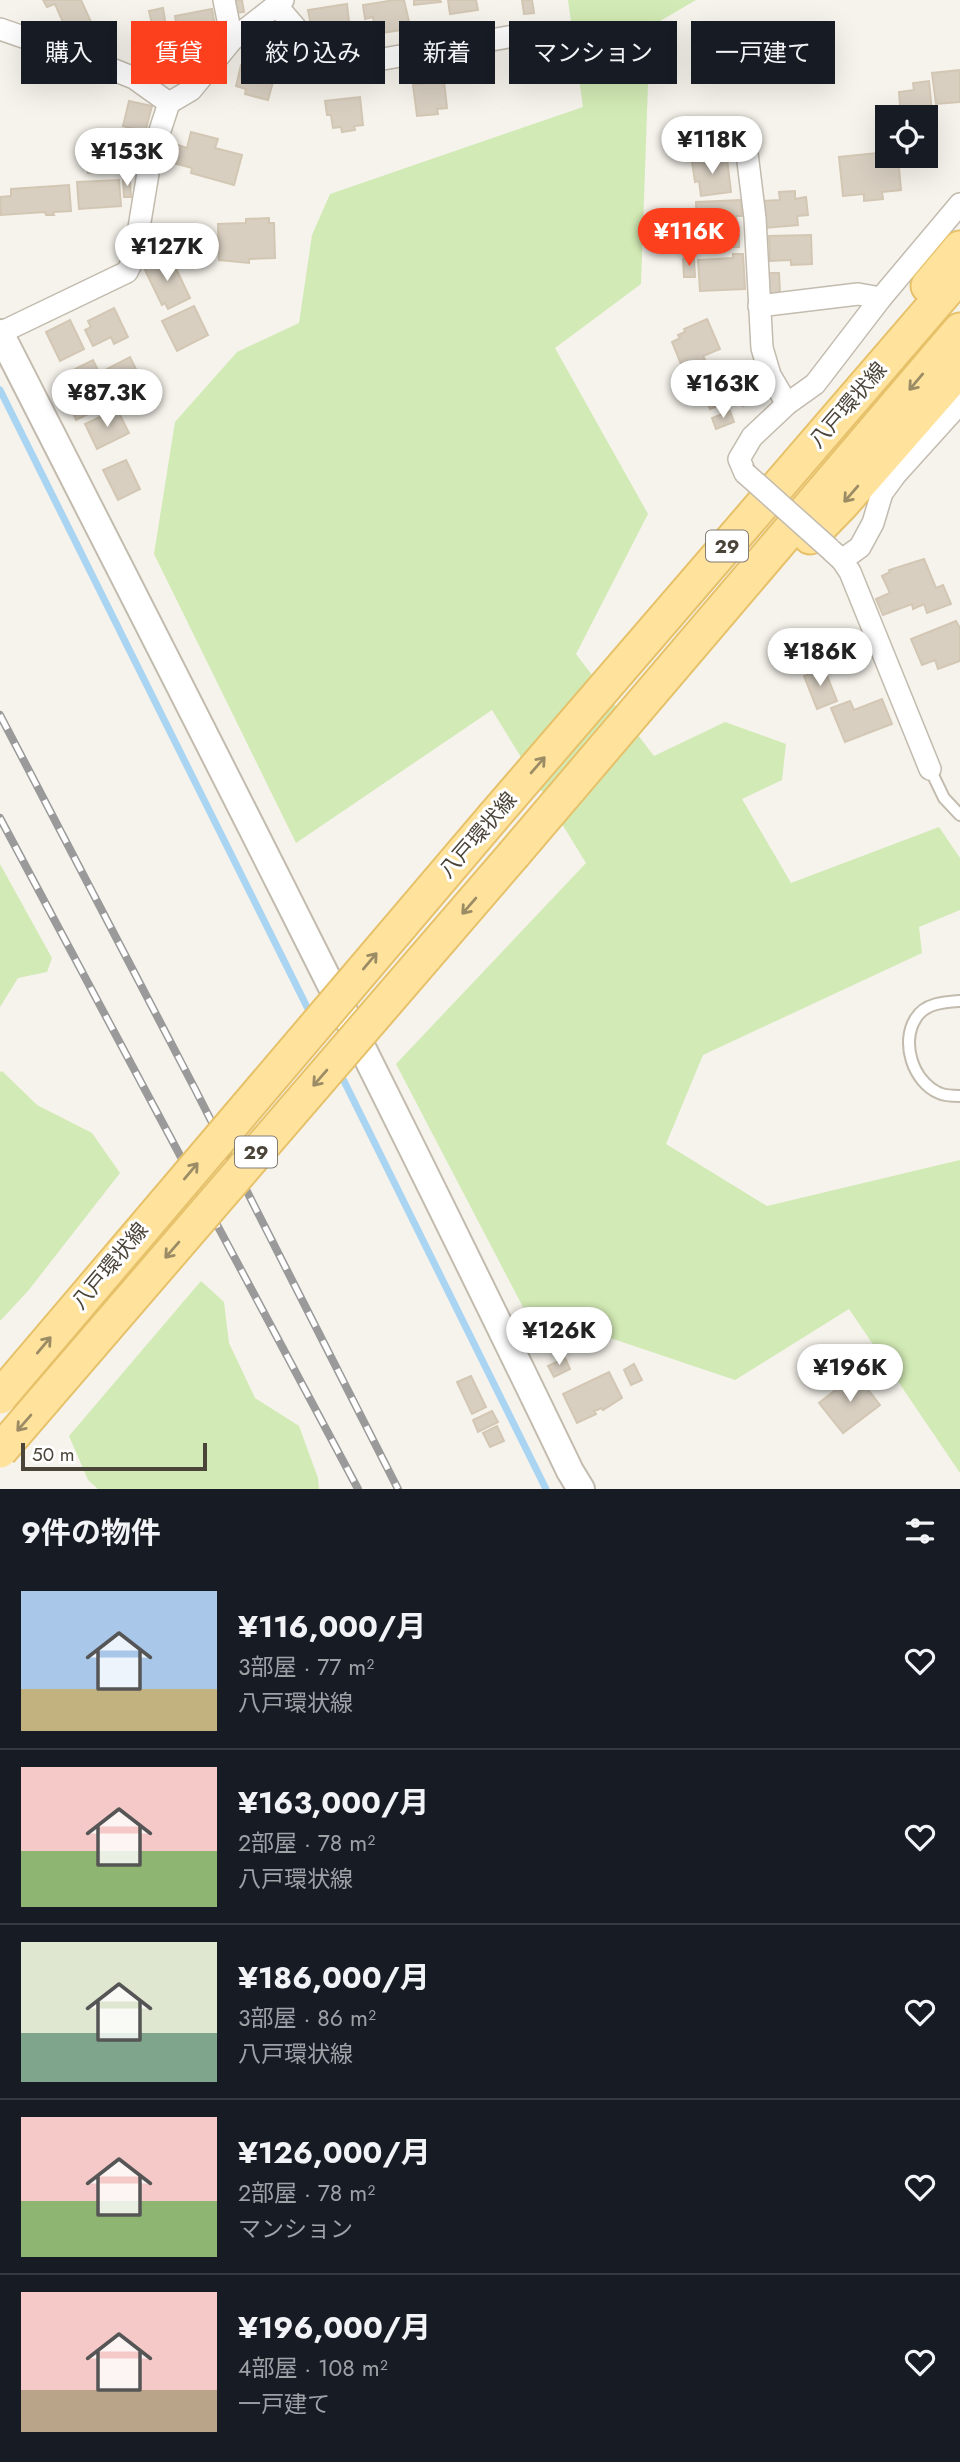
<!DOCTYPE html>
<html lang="ja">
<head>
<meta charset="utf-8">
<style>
	body { margin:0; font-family:Jost,"Noto Sans JP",sans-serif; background:#242831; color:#f1f3f6; height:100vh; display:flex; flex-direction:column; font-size:26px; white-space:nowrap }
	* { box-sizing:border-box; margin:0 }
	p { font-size:23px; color:#9ea1a6 }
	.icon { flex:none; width:38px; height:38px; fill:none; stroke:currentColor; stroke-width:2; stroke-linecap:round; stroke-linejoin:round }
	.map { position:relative; height:1489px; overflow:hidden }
	.panel { display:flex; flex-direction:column; background:#171b24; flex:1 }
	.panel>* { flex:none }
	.hud { position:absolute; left:21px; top:21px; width:919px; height:63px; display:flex; gap:14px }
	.fabs { position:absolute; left:875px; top:105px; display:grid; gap:14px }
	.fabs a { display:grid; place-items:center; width:63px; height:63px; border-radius:0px; background:#171b24; box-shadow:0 7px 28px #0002; font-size:35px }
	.scale { position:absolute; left:21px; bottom:18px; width:186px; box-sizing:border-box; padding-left:7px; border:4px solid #4b4439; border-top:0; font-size:19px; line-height:24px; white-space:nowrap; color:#4b4439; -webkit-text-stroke:5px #fff; paint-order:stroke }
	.price { position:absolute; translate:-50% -60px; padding:0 16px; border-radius:24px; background:#fff; color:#222; font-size:23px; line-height:46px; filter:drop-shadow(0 2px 4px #0008) }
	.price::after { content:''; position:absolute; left:50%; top:42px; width:21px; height:16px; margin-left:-10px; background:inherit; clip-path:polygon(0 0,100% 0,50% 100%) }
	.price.active { background:#fc3f1d; color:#fff }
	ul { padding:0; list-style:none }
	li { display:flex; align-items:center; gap:21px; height:175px; padding:0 21px }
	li+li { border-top:2px solid #363941 }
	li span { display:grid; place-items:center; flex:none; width:196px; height:140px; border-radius:0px; color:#555 }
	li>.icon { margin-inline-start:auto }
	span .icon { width:84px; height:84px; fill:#fffc; stroke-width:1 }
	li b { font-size:30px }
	h2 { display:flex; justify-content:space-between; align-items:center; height:84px; padding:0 21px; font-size:30px }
	.pill { padding:0 24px; border-radius:0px; background:#171b24; box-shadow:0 7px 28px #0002; font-size:24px; line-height:63px }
	.pill.active { background:#fc3f1d; color:#fff }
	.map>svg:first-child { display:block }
</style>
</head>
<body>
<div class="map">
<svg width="960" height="1489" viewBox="0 0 960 1489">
	<rect width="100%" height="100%" fill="#f6f3ec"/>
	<g fill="#d2eab5">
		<polygon points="568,0 696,0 650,27 641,284 555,348 648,514 576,654 654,756 725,722 786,744 782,780 742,799 791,883 939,827 960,858 960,910 919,927 922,953 703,1055 666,1144 767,1206 960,1160 960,1473 849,1309 735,1380 524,1309 396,1064 586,863 492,710 296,843 154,554 175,422 237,352 299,323 312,235 330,194 583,107"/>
		<polygon points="0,864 52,958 47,972 18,978 0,1007"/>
		<polygon points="2,1071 37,1105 92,1133 120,1173 28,1291 0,1321 0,1072"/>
		<polygon points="201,1281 224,1302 229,1343 255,1398 299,1426 318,1478 319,1489 98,1489 88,1480 69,1436"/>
	</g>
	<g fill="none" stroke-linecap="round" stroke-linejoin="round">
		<g stroke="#a9d4f2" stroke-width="7">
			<polyline points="0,390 311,1015"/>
			<polyline points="340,1073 546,1489"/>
		</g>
	</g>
	<g fill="#d8cfc1" stroke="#d3c7b4" stroke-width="2">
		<polygon points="43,0 81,0 97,35 73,45 55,4 47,7"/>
		<polygon points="234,0 242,0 244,12 236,13"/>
		<polygon points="395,0 404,0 410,26 407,26 408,29 375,34 373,17 365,19 363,5"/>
		<polygon points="414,0 440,0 441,2 414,5"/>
		<polygon points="448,0 476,0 478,10 450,14"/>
		<polygon points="522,0 532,0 534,13 524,14"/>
		<polygon points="347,4 350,31 321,36 320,28 316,29 316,26 311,26 308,10"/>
		<polygon points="163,8 166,26 171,25 180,71 167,74 165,59 156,61 150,29 153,28 149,11"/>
		<polygon points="212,9 215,26 204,28 205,33 196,34 198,45 180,48 175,16"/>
		<polygon points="241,65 275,75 268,100 245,94 246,89 236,86"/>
		<polygon points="960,70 960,102 936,104 932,73"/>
		<polygon points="444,81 447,108 437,109 438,114 417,116 413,85"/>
		<polygon points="929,81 937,163 906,166 905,156 926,156 926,117 901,117 899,92 914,90 913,83"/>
		<polygon points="360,97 363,125 354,126 355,130 342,132 341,127 333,128 331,115 327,115 325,101"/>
		<polygon points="129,101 152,106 145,132 123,126"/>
		<polygon points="191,132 218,139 215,148 242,155 234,185 191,173 192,168 170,162 175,144 187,148"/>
		<polygon points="106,140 108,171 88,173 85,142"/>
		<polygon points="887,152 887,156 898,156 901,190 882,192 883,199 864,201 864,194 843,196 839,157"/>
		<polygon points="727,158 731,192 701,196 699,181 695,182 692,162"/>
		<polygon points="119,180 121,206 79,209 77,182"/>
		<polygon points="123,180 130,180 131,197 124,197"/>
		<polygon points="69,185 71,211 53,212 54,215 46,215 45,212 1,215 0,197 11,196 11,189"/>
		<polygon points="795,191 795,199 806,197 808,215 797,216 798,225 765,228 763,201 780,200 779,192"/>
		<polygon points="741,200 742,216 736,216 737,229 697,231 696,202"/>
		<polygon points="269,218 269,223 274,223 275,258 249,259 249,263 219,260 218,224 246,223 246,219"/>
		<polygon points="726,235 739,235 739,247 727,247"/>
		<polygon points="811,235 812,264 791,265 791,260 770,261 769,236"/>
		<polygon points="733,254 743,254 745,289 700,291 698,260 733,258"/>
		<polygon points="170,256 190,298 168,309 165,303 162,305 144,268"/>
		<polygon points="683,259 694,259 695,277 684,277"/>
		<polygon points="768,273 779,273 780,293 768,293"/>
		<polygon points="194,306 208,335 177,351 162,321"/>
		<polygon points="114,308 128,337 114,344 111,337 93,346 85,330 91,327 88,321"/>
		<polygon points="707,319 720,349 703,356 705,360 683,369 672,342 680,338 678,335 685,332 684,329"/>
		<polygon points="70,320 84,349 60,361 46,332"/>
		<polygon points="130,357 149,396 125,407 107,369"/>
		<polygon points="93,360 113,402 76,420 71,408 76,405 61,376"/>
		<polygon points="744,363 757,400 743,406 740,398 710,409 699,380"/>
		<polygon points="117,409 129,433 97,449 85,424"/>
		<polygon points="730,411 734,422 716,429 712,418"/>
		<polygon points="126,460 140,489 118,500 103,470"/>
		<polygon points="924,559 936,588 943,585 951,604 927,613 924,604 913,609 912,604 883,615 876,599 890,593 882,576 890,572 889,570"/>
		<polygon points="956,621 960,628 960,661 938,669 935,660 922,665 911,639"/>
		<polygon points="824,668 837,701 817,709 804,676"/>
		<polygon points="882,699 892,724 845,742 831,708 850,701 854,710"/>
		<polygon points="565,1358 570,1369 554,1377 548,1366"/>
		<polygon points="634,1364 642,1380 631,1385 624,1370"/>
		<polygon points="609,1372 622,1398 603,1410 602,1408 594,1411 596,1414 577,1423 563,1394"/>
		<polygon points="856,1374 880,1405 843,1433 819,1403"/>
		<polygon points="471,1376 486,1407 472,1414 457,1382"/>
		<polygon points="492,1411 498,1422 478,1432 473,1420"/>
		<polygon points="497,1426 504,1441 490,1447 483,1433"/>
	</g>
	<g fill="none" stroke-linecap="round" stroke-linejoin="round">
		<defs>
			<g id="service">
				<polyline points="930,769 944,798 960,815"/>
				<path d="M960 1001C945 1002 925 1003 916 1018 900 1042 913 1082 939 1093 945 1096 953 1096 960 1096"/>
			</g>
			<g id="minor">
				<polyline points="224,0 232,40"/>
				<polyline points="277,6 321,57 332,65 349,65 531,33"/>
				<polyline points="0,29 84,58 134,78 169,103"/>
				<polyline points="744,129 755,218 762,348 770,375 787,404"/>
				<polyline points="759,306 858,294 881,298"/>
				<polyline points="0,333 127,272 134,258 150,161 169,103 191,90 232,40 283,0"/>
				<polyline points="745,473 739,459 752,437 787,404 815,384 881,298 960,204"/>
				<polyline points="832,551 842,560 860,547 873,523 882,493 896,474 960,403"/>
				<polyline points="842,560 850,572 930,769"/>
			</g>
			<path id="tertiary" d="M0 333C193 711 386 1089 570 1471L581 1489"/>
			<g id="primary">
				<polyline points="928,286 960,248"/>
				<polyline points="810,537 843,503 960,369"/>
				<polyline points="494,816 960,275"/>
				<polyline points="514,854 960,330"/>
			</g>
		</defs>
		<use href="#service" stroke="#c2bbae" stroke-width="14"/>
		<use href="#minor" stroke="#c2bbae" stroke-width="24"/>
		<use href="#tertiary" stroke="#c2bbae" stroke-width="30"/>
		<use href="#primary" stroke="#e6c16a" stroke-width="37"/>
		<use href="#service" stroke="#fff" stroke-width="10"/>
		<use href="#minor" stroke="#fff" stroke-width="21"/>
		<use href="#tertiary" stroke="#fff" stroke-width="26"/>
		<use href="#primary" stroke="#ffe39c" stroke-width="33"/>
		<defs>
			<g id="rail">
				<polyline points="0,715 195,1089 398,1489"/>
				<polyline points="0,818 358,1489"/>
			</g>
		</defs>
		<use href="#rail" stroke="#9a9a9a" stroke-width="8"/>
		<use href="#rail" stroke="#fff" stroke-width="5" stroke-dasharray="16" stroke-linecap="butt"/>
		<defs>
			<polyline id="minor-bridge" points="745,473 830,549"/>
			<g id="primary-bridge">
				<polyline points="0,1397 494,816"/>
				<polyline points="0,1451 514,854"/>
			</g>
		</defs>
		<use href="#minor-bridge" stroke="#c2bbae" stroke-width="24" stroke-linecap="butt"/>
		<use href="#primary-bridge" stroke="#e6c16a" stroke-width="37" stroke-linecap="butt"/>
		<use href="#minor-bridge" stroke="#fff" stroke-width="21"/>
		<use href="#primary-bridge" stroke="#ffe39c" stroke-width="33"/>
	</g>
	<defs><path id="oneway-shaft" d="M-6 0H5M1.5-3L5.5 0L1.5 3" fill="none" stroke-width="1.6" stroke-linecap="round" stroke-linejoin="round" transform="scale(1.75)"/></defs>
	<g stroke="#9c8c66">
		<use href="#oneway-shaft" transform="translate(916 382) rotate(130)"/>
		<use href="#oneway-shaft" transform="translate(851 494) rotate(131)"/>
		<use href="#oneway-shaft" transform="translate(538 765) rotate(-49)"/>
		<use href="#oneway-shaft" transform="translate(469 906) rotate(131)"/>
		<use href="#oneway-shaft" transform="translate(370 961) rotate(-50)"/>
		<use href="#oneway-shaft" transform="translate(320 1078) rotate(131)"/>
		<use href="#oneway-shaft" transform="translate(191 1171) rotate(-50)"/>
		<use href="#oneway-shaft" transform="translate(172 1250) rotate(131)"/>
		<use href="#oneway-shaft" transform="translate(44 1345) rotate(-50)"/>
		<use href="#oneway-shaft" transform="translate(24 1423) rotate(131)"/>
	</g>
	<g text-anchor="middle" stroke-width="6" stroke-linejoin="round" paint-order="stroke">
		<g fill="#fff" stroke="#817c74" stroke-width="2">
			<rect x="706" y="530.5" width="42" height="31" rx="5"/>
			<rect x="235" y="1136.5" width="42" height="31" rx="5"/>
		</g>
		<g font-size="19" font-weight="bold" fill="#4b4439">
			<text x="727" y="553">29</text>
			<text x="256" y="1159">29</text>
		</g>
		<g font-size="21" fill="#4b4439" stroke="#fff">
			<text transform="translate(848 405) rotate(-49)" y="7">八戸環状線</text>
			<text transform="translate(478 835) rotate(-49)" y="7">八戸環状線</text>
			<text transform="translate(110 1266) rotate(-50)" y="7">八戸環状線</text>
		</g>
	</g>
</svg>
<div class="fabs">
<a><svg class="icon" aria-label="locate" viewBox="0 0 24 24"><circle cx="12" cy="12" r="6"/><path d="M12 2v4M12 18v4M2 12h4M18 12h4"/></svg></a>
</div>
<div class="scale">50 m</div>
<b class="price" style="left:712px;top:176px">¥118K</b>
<b class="price" style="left:127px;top:188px">¥153K</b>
<b class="price active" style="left:689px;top:268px">¥116K</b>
<b class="price" style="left:167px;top:283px">¥127K</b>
<b class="price" style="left:723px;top:420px">¥163K</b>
<b class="price" style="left:107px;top:429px">¥87.3K</b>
<b class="price" style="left:820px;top:688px">¥186K</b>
<b class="price" style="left:559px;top:1367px">¥126K</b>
<b class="price" style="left:850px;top:1404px">¥196K</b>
<div class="hud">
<a class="pill">購入</a>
<a class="pill active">賃貸</a>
<a class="pill">絞り込み</a>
<a class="pill">新着</a>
<a class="pill">マンション</a>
<a class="pill">一戸建て</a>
</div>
</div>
<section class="panel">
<h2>9件の物件<svg class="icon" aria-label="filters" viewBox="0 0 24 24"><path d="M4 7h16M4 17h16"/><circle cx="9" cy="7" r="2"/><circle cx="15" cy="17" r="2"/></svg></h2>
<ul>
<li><span style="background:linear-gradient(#a9c7e8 70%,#c2b280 0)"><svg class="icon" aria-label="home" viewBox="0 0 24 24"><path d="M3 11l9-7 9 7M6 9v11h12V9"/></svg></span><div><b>¥116,000/月</b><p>3部屋 · 77 m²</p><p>八戸環状線</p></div><svg class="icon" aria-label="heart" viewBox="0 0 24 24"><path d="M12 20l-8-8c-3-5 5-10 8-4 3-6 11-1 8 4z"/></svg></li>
<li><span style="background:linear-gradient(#f6c9c9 60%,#8fb573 0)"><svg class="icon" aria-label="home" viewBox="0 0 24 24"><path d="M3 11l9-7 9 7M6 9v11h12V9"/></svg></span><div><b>¥163,000/月</b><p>2部屋 · 78 m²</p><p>八戸環状線</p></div><svg class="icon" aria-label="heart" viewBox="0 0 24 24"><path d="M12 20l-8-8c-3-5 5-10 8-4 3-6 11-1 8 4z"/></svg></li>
<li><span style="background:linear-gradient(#dfe7d0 65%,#7fa58c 0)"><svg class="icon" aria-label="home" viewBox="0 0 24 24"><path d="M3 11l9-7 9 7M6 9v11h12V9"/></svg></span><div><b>¥186,000/月</b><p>3部屋 · 86 m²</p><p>八戸環状線</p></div><svg class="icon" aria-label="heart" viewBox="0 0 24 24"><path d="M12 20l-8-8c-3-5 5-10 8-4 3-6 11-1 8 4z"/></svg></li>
<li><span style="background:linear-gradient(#f6c9c9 60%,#8fb573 0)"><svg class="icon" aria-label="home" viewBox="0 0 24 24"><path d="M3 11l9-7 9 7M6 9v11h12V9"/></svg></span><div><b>¥126,000/月</b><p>2部屋 · 78 m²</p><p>マンション</p></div><svg class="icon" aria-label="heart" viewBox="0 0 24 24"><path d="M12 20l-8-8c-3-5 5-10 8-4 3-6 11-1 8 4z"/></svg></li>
<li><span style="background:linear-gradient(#f6c9c9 70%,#b9a48a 0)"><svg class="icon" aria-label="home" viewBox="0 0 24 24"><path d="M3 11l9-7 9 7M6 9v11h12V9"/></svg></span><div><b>¥196,000/月</b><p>4部屋 · 108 m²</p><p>一戸建て</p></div><svg class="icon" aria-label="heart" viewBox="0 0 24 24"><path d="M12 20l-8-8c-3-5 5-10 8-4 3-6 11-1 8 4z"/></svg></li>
</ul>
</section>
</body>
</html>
